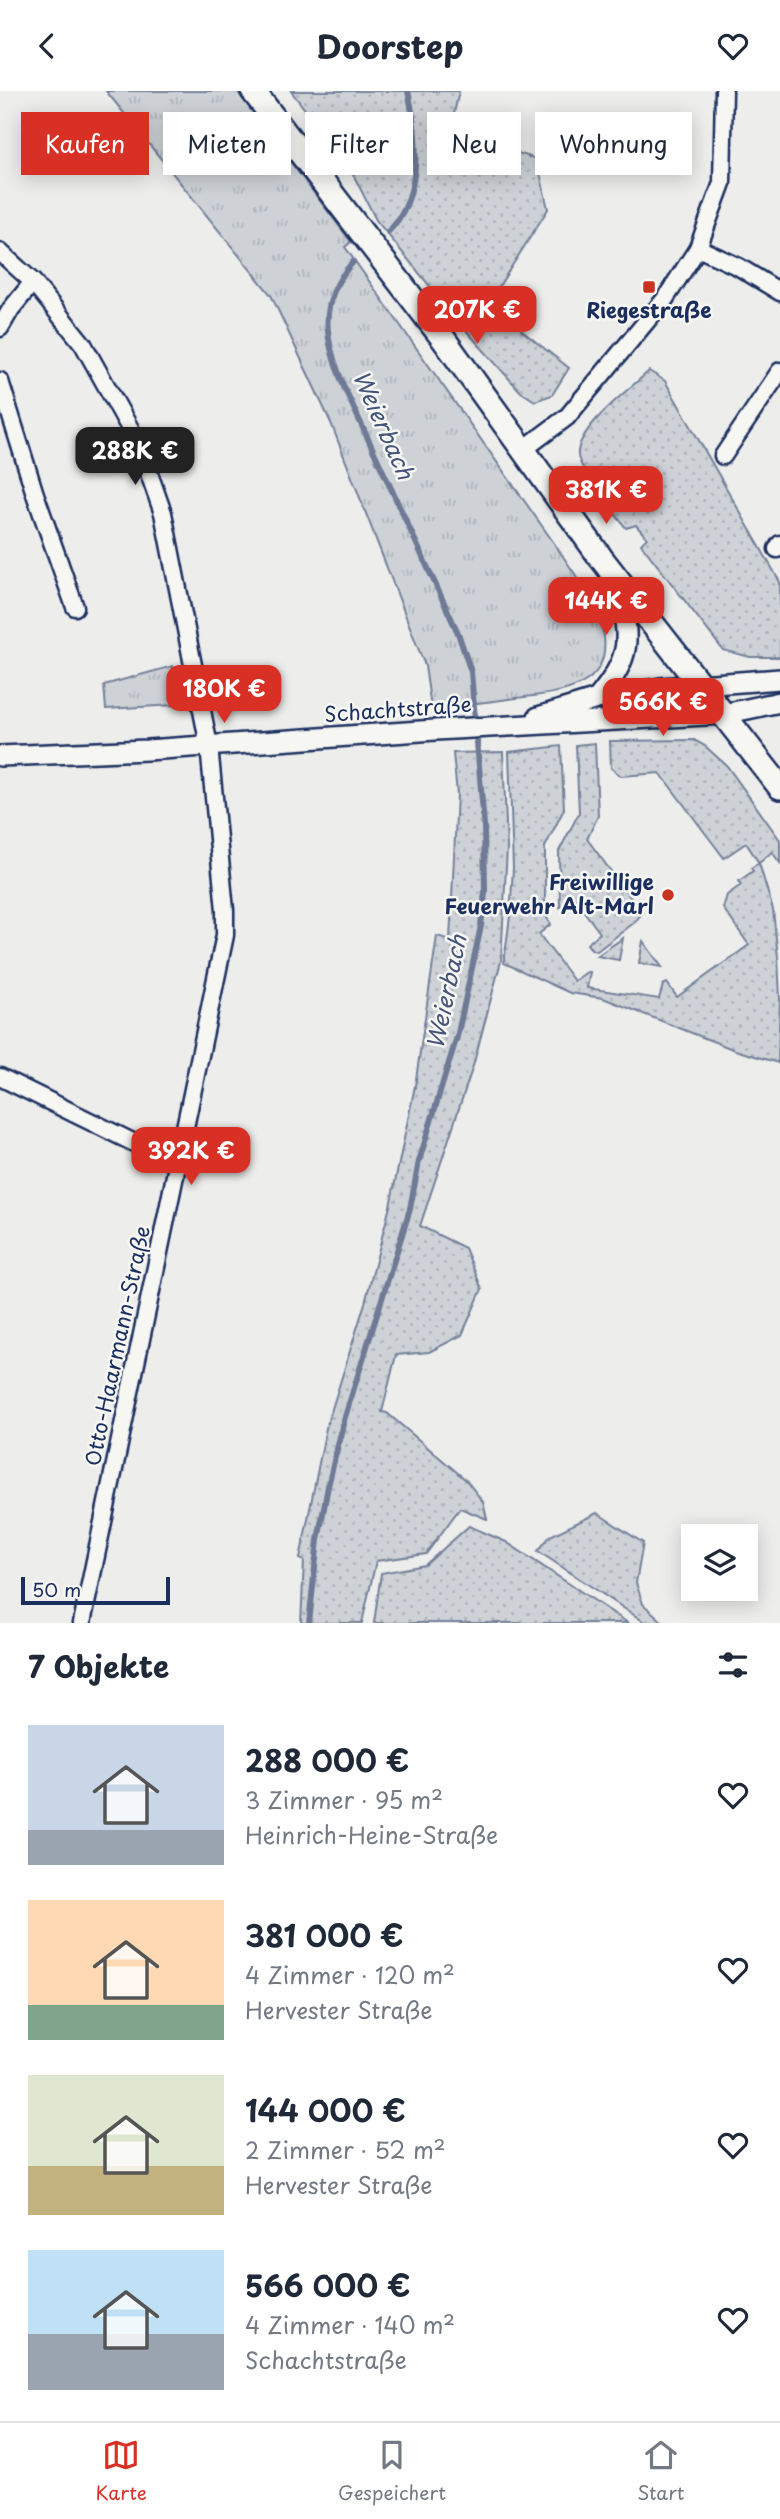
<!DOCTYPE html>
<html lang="de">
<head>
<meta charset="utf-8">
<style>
	body { margin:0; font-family:"Playpen Sans",sans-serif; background:#f2f2f3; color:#1f2937; height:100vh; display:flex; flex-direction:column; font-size:26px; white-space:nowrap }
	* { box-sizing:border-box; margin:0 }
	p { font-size:23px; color:#747a83 }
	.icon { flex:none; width:38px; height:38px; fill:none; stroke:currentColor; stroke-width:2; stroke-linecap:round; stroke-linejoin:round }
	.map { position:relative; height:1532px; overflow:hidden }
	.panel { display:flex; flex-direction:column; background:#fff; flex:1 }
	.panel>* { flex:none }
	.hud { position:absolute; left:21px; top:21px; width:738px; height:63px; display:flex; gap:14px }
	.tools { position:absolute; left:681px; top:1433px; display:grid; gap:14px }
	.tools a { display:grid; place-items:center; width:77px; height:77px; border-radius:0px; background:#fff; box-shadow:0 4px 18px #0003; font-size:35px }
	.scale { position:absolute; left:21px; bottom:18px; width:149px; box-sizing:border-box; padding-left:7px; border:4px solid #1b2f5e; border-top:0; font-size:19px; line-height:24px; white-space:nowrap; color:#1b2f5e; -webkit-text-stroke:5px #f6f6f2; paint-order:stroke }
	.price { position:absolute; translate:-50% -60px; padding:0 16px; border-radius:14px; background:#d93025; color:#fff; font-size:23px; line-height:46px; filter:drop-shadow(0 2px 4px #0008) }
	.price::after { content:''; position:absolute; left:50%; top:42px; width:21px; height:16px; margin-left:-10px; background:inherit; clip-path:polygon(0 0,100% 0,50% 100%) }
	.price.current { background:#222; color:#fff }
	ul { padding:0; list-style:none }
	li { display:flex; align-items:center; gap:21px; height:175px; padding:0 28px }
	li span { display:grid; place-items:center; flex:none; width:196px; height:140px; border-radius:0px; color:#555 }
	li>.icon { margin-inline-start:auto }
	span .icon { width:84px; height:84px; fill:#fffc; stroke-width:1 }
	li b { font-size:30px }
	h2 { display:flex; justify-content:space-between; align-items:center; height:84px; padding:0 28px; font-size:30px }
	.tag { padding:0 24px; border-radius:0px; background:#fff; box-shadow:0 4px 18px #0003; font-size:24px; line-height:63px }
	.tag.current { background:#d93025; color:#fff }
	header { display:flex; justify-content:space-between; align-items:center; height:91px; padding:0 28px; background:#fff; font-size:32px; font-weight:700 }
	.menu { display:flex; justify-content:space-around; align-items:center; height:98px; border-top:2px solid #e0e1e3; background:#fff; font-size:19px; color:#747a83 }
	.menu a { display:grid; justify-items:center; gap:4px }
	.menu .current { color:#d93025 }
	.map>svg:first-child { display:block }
</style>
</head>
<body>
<header><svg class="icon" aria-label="back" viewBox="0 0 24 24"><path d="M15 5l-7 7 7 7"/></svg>Doorstep<svg class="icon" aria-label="heart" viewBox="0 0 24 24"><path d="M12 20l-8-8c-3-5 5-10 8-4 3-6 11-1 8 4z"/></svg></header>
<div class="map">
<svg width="780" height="1532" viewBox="0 0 780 1532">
	<defs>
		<pattern id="grass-dots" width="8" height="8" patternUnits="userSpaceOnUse" patternTransform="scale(1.75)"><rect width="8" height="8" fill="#ced2d7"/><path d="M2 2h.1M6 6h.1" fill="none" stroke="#b0b5bb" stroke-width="1.8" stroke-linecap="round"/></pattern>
		<pattern id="park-tufts" width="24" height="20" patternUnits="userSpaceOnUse" patternTransform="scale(1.75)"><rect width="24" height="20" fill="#ced2d7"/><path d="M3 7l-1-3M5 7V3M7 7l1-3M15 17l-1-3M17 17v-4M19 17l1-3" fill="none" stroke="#b0b5bb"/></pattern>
	</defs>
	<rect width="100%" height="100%" fill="#edeeec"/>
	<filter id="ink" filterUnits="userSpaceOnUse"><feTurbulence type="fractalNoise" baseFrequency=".0143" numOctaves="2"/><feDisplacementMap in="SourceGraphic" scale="14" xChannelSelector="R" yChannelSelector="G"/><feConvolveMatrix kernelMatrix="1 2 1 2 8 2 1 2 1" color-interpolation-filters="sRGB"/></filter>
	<g filter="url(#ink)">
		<g fill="url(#grass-dots)" stroke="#74809a" stroke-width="2">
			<polygon points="291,0 459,0 450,41 537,68 548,118 496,200 532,223 521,239 569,277 552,304 535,310 521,301 463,236 376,129 351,79"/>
			<path d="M649 280 665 290 780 491V566H750L723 559 641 453 647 447 636 434 626 437C616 424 579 378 578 365 575 338 631 297 649 280Z"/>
			<polygon points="694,649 705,655 727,675 780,749 780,772 772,761 759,772 773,819 778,866 780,908 778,972 735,959 603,907 570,902 504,872 510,825 513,777 509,661 561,655 564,718 545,756 545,824 551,833 539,843 574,890 587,881 590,881 587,897 659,908 663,894 667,892 677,906 749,854 723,817 727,804 741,794 739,790 753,780 751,777 759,772 746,752 724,767 660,682 621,685 611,677 610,650"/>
			<polygon points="595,652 598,725 587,748 642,822 635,831 597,860 592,859 587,853 600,842 574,807 560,816 559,760 579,722 576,654"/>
			<polygon points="503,661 507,757 501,870 473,975 420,1135 465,1157 482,1198 462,1244 429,1261 396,1264 382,1321 387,1322 466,1389 483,1411 487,1428 460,1417 426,1463 376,1470 362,1532 301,1532 304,1470 300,1468 326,1337 365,1212 390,1115 415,995 437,845 450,849 457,703 453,662"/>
			<polygon points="623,847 619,869 597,865"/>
			<polygon points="643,850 662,876 639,872"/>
			<polygon points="597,1422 643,1452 636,1492 643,1513 664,1532 646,1532 538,1460 550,1445"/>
			<polygon points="469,1435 506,1451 628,1532 374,1532 381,1482 425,1474"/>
		</g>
		<g fill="url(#park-tufts)" stroke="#74809a" stroke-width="2">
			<path d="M106 0H237L351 151 345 156 554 452C572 480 599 512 604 546 610 600 555 602 517 607 488 611 460 614 431 617L425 575 331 332 271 204Z"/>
			<polygon points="173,575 175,614 106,618 104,594"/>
		</g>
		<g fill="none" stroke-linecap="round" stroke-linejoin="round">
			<g stroke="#6e7a96" stroke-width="6">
				<path d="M388 141C424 105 418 45 408 0"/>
				<path d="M309 1532 318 1449 328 1395 344 1329 410 1118 419 1070 458 942 481 835 485 801 484 734 471 581 458 542 344 296C325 248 316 212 353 171"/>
			</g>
			<defs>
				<g id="minor">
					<polyline points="698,157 739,176 780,201"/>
					<polyline points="0,161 33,191 83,253 133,343 144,368 163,422 209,655 225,819 225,844 82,1532"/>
					<polyline points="0,237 11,218 33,191"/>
					<polyline points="0,290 35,403 75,516"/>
					<polyline points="524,358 567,326 665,208 698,157 722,92 724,0"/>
					<polyline points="723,365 780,280"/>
					<polyline points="777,458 780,453"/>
					<polyline points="0,986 177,1073"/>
				</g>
				<g id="tertiary">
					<path d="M597 608C637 560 628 544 616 486"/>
					<polyline points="538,626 597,608 660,597 780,588"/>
					<polyline points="0,665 147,659 435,639 724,623 780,611"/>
				</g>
				<polyline id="secondary" points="253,0 445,250 601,467 780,696"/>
			</defs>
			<use href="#minor" stroke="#1b2f5e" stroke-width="21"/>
			<use href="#tertiary" stroke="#1b2f5e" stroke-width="24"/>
			<use href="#secondary" stroke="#1b2f5e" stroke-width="28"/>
			<use href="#minor" stroke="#f6f6f2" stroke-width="16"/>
			<use href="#tertiary" stroke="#f6f6f2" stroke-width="19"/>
			<use href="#secondary" stroke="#f6f6f2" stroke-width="23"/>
		</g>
	</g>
	<g fill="#c8321e" stroke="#f6f6f2" stroke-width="2.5">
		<rect x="642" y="189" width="14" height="14" rx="3.5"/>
		<circle cx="668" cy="804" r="7"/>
	</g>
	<g text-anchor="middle" stroke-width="5" stroke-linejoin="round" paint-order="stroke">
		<g font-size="21" font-weight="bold" fill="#1b2f5e" stroke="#f6f6f2">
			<text x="649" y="227">Riegestraße</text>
			<text x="654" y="799" text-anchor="end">Freiwillige<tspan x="654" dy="24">Feuerwehr Alt-Marl</tspan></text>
		</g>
		<g font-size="21" fill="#1b2f5e" stroke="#f6f6f2">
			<text transform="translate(398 619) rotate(-4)" y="7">Schachtstraße</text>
			<text transform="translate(118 1255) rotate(-78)" y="7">Otto-Haarmann-Straße</text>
		</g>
		<g font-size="23" font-style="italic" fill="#44547a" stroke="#f6f6f2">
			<text transform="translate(383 334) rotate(66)" y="8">Weierbach</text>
			<text transform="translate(447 901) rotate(-78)" y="8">Weierbach</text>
		</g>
	</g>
</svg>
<div class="tools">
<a><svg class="icon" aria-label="layers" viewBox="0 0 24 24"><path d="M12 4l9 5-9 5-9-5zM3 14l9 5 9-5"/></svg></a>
</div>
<div class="scale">50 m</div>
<b class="price" style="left:477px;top:255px">207K €</b>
<b class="price current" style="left:135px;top:396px">288K €</b>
<b class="price" style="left:606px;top:435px">381K €</b>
<b class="price" style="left:606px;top:546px">144K €</b>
<b class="price" style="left:224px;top:634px">180K €</b>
<b class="price" style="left:663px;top:647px">566K €</b>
<b class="price" style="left:191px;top:1096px">392K €</b>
<div class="hud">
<a class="tag current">Kaufen</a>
<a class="tag">Mieten</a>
<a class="tag">Filter</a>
<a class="tag">Neu</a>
<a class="tag">Wohnung</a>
</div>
</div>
<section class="panel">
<h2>7 Objekte<svg class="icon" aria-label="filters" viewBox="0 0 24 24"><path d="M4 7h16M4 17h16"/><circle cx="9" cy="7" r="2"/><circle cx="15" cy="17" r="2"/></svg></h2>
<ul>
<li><span style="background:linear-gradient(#c9d6e8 75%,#9aa5b1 0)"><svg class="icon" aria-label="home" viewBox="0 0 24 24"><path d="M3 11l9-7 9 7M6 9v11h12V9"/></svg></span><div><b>288 000 €</b><p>3 Zimmer · 95 m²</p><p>Heinrich-Heine-Straße</p></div><svg class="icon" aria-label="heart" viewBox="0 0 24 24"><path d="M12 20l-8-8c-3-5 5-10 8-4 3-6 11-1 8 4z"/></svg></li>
<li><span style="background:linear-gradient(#ffd9b3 75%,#7fa58c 0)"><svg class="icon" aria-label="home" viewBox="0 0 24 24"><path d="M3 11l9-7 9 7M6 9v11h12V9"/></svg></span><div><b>381 000 €</b><p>4 Zimmer · 120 m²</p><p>Hervester Straße</p></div><svg class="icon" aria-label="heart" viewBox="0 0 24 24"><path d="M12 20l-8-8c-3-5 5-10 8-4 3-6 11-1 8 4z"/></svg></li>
<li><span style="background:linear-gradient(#dfe7d0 65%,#c2b280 0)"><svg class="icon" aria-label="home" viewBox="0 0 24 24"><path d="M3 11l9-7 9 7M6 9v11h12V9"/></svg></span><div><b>144 000 €</b><p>2 Zimmer · 52 m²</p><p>Hervester Straße</p></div><svg class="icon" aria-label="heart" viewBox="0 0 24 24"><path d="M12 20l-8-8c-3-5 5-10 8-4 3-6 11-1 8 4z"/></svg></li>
<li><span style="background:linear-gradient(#bfe0f5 60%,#9aa5b1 0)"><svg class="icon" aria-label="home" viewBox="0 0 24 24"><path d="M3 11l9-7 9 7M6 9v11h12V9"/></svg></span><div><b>566 000 €</b><p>4 Zimmer · 140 m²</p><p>Schachtstraße</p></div><svg class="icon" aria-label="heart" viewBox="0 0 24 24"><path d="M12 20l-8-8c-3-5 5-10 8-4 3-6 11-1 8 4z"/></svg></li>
</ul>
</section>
<nav class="menu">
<a class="current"><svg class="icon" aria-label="map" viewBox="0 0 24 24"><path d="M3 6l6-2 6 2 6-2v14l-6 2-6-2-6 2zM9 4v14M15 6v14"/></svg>Karte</a>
<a><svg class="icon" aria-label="saved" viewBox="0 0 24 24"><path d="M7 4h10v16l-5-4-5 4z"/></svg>Gespeichert</a>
<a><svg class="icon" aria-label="home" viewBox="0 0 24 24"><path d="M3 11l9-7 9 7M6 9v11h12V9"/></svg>Start</a>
</nav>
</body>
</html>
